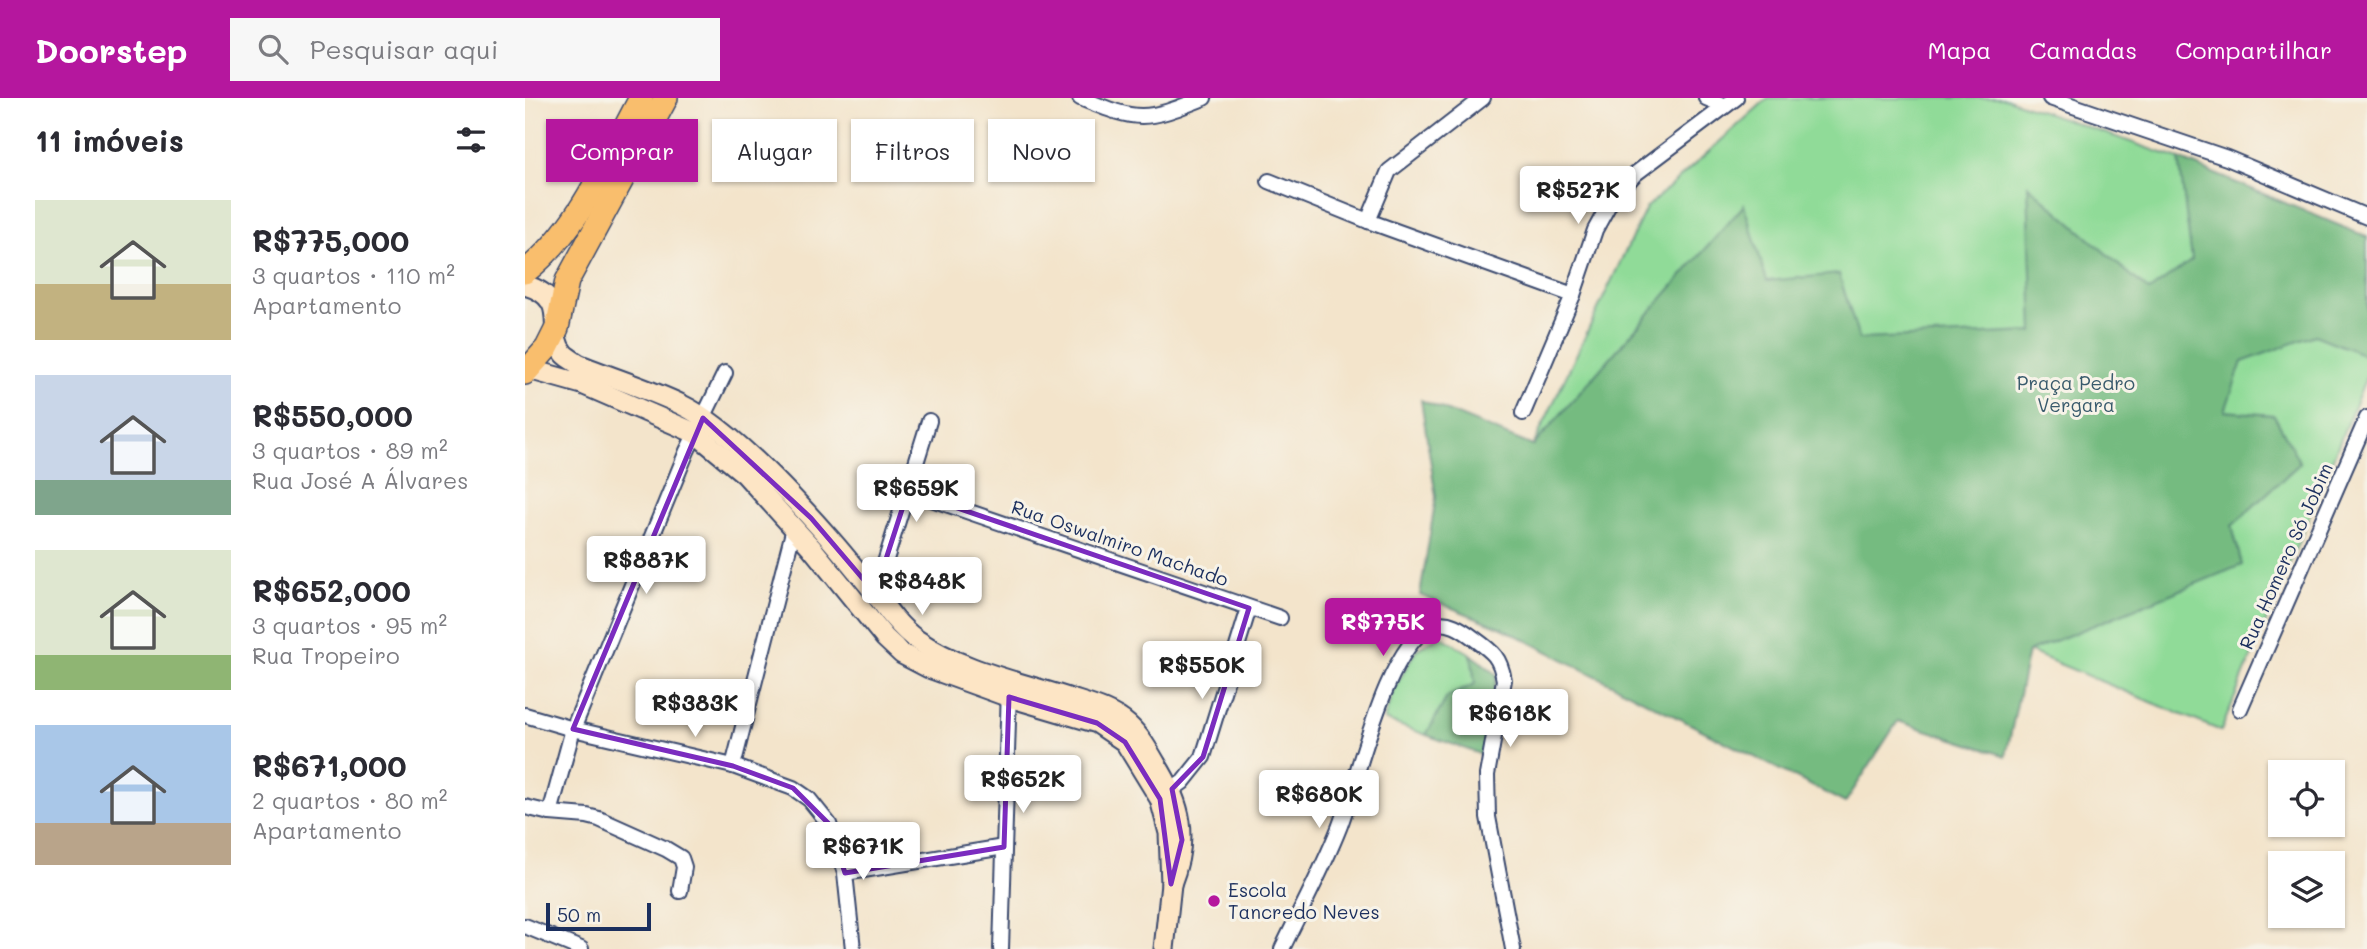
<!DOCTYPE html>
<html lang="pt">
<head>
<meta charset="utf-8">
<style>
	body { margin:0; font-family:Mali,sans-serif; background:#f7f7f7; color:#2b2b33; height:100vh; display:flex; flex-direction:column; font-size:26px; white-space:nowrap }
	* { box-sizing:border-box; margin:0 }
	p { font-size:23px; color:#7c7c81 }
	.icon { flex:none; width:38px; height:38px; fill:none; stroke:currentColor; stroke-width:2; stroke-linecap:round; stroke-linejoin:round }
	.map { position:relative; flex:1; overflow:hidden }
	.panel { display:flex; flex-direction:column; background:#fff; width:525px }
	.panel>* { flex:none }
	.hud { position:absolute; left:21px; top:21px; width:665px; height:63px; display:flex; gap:14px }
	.fabs { position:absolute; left:1743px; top:662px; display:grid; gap:14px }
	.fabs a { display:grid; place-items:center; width:77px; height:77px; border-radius:0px; background:#fff; box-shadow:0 2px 5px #0004; font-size:35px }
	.scale { position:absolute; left:21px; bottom:18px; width:105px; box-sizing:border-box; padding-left:7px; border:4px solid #1b2f5e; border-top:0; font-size:19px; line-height:24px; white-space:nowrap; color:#1b2f5e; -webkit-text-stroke:5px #f7f3e8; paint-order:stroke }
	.price { position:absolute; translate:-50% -60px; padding:0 16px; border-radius:7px; background:#fff; color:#222; font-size:23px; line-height:46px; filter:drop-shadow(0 2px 4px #0008) }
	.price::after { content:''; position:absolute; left:50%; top:42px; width:21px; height:16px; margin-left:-10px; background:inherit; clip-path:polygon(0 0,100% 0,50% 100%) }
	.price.active { background:#b5179e; color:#fff }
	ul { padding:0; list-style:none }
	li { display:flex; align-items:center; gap:21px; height:175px; padding:0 35px }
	li span { display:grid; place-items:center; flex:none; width:196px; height:140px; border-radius:0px; color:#555 }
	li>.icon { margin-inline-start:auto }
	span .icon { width:84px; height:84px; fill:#fffc; stroke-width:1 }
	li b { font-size:30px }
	h2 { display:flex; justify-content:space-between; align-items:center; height:84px; padding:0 35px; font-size:30px }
	.pill { padding:0 24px; border-radius:0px; background:#fff; box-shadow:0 2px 5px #0004; font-size:24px; line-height:63px }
	.pill.active { background:#b5179e; color:#fff }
	header { display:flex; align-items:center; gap:42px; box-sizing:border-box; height:98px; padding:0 35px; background:#b5179e; color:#fff }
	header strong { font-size:33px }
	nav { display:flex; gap:38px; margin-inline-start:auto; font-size:24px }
	.search { width:490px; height:63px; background:#f7f7f7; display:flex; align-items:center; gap:18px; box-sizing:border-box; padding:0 24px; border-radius:0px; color:#7c7c81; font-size:26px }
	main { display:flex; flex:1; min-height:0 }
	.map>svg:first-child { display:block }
</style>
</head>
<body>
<header>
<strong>Doorstep</strong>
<div class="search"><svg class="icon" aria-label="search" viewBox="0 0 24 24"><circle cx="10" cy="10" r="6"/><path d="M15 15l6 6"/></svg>Pesquisar aqui</div>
<nav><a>Mapa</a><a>Camadas</a><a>Compartilhar</a></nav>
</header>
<main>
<section class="panel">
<h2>11 imóveis<svg class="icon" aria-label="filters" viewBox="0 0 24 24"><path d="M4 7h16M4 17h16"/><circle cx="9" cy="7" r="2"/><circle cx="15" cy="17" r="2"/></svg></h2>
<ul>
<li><span style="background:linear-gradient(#dfe7d0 60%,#c2b280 0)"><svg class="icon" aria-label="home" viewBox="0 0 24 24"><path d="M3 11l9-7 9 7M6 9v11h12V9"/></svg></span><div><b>R$775,000</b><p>3 quartos · 110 m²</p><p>Apartamento</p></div></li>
<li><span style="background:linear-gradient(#c9d6e8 75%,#7fa58c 0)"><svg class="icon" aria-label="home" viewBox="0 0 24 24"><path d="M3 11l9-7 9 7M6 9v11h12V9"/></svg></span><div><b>R$550,000</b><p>3 quartos · 89 m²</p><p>Rua José A Álvares</p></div></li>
<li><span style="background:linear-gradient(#dfe7d0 75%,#8fb573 0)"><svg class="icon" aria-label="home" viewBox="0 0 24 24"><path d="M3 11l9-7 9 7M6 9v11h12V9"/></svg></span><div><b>R$652,000</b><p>3 quartos · 95 m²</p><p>Rua Tropeiro</p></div></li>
<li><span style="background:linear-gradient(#a9c7e8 70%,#b9a48a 0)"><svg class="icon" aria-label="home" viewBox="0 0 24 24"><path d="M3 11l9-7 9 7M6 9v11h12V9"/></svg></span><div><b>R$671,000</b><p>2 quartos · 80 m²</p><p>Apartamento</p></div></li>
</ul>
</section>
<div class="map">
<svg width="1842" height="851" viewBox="0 0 1842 851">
	<rect width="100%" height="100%" fill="#f7f3e8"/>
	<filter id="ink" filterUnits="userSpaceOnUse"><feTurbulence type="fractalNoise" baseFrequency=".0143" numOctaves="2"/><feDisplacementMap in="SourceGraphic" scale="14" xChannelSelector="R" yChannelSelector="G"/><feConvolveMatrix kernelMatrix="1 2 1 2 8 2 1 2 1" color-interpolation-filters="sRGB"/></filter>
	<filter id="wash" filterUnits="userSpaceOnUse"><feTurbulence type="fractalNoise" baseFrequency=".00686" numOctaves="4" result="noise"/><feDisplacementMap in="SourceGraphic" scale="28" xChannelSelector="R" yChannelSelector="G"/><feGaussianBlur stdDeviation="1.57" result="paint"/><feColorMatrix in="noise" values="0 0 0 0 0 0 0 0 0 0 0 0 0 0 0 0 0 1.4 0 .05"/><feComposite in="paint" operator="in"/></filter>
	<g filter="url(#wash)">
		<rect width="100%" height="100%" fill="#f3e4cb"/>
		<g fill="#90db98" stroke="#56857b" stroke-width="2">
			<polygon points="1243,0 1480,0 1654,61 1842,139 1842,277 1696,633 1008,348 1121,110"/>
			<polygon points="915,538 946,556 972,577 958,657 859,622 868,593 891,552"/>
		</g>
		<g fill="#74bb80" stroke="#48756f" stroke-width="2">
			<polygon points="1654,61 1842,139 1842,258 1790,237 1717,264 1700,313 1749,317 1775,365 1707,428 1717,467 1503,554 1481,658 1373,623 1320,705 977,530 895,497 911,399 896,302 1008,348 1219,107 1242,183 1314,176 1334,241 1508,234 1503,87 1624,193 1667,162"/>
			<polygon points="946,556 972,577 958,657 901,637 922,599 950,586"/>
		</g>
	</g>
	<g filter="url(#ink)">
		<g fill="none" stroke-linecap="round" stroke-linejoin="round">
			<defs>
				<g id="street">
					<path d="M555 0C614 24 619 24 679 0"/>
					<polyline points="1181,0 1200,8"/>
					<polyline points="1525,0 1702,60 1842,119"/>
					<polyline points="744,83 843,123 1048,197"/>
					<polyline points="843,123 864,73 958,0"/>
					<polyline points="998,315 1048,197 1070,132 1087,101 1110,76 1211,0"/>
					<polyline points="383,393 755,520"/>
					<polyline points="349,500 404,323"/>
					<polyline points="1715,611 1842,320"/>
					<polyline points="0,617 48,631 208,668 268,690 284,701 304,726 320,775 328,851"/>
					<polyline points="208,668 269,430"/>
					<polyline points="638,698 658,684 678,659 724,510"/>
					<polyline points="0,709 25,715 62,718 74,721 141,751 156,760 159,769 155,793"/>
					<polyline points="25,715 48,631 162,353 200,275"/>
					<polyline points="320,775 479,749"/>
					<polyline points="0,828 56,851"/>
					<polyline points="476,851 484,590"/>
					<path d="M757 851C776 811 798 771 814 730 833 682 860 550 906 528 922 520 938 532 950 541 968 554 975 559 979 582L962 677 963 719 988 851"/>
				</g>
				<g id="secondary">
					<path d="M0 187C49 202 18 232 39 256 43 260 49 263 53 266 87 280 124 291 157 307 205 330 270 401 306 442 321 459 335 477 350 495 362 512 375 530 392 542 437 573 495 584 546 601 565 607 588 613 603 627 615 638 623 652 631 666 657 707 664 740 646 786"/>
					<polyline points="0,270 57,286 170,335 220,376 286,449 360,540 377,556 404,570 484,599 572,625 600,644 635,701 644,735 646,786 639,851"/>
				</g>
				<g id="primary">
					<path d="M0 174C55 131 83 60 116 0"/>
					<polyline points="0,275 22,250 32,230 42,183 141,0"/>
				</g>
			</defs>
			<use href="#street" stroke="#3b4a6e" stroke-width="18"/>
			<use href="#secondary" stroke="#3b4a6e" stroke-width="23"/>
			<use href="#primary" stroke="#3b4a6e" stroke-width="26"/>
			<use href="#street" stroke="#fff" stroke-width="14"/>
			<use href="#secondary" stroke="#fde5c5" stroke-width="19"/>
			<use href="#primary" stroke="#f9be6d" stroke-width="23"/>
		</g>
	</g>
	<path fill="none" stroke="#7b2cbf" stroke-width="5" stroke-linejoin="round" d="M178 320 286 420 350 495 383 393 724 510 678 659 647 691 657 742 646 786 635 701 600 644 572 625 484 599 479 749 320 775 304 726 268 690 208 668 48 631Z"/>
	<circle fill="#b5179e" stroke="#f7f3e8" stroke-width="2.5" cx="689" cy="803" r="7"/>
	<g text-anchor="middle" stroke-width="6" stroke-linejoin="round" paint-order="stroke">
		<g font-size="19" fill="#385a6c" stroke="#f7f3e8">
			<text x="1551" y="292">Praça Pedro<tspan x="1551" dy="22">Vergara</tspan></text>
		</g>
		<g font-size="19" fill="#1b2f5e" stroke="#f7f3e8">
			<text transform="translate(595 445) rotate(19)" y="7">Rua Oswalmiro Machado</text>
			<text transform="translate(1761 458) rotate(-66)" y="7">Rua Homero Só Jobim</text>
		</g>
		<g font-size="19" fill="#1b2f5e" stroke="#f7f3e8" text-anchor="start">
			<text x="703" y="799">Escola<tspan x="703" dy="22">Tancredo Neves</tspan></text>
		</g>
	</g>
</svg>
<div class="fabs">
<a><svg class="icon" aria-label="locate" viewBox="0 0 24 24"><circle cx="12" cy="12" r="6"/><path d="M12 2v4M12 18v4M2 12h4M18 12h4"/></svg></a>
<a><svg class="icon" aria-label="layers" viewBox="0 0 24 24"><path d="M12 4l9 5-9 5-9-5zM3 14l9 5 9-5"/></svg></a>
</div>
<div class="scale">50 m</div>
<b class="price" style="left:1053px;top:128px">R$527K</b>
<b class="price" style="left:391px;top:426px">R$659K</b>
<b class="price" style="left:121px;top:498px">R$887K</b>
<b class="price" style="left:397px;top:519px">R$848K</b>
<b class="price active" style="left:858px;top:560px">R$775K</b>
<b class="price" style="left:677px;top:603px">R$550K</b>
<b class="price" style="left:170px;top:641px">R$383K</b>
<b class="price" style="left:985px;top:651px">R$618K</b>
<b class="price" style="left:498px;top:717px">R$652K</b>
<b class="price" style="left:794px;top:732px">R$680K</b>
<b class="price" style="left:338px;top:784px">R$671K</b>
<div class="hud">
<a class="pill active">Comprar</a>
<a class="pill">Alugar</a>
<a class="pill">Filtros</a>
<a class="pill">Novo</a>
</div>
</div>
</main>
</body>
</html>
